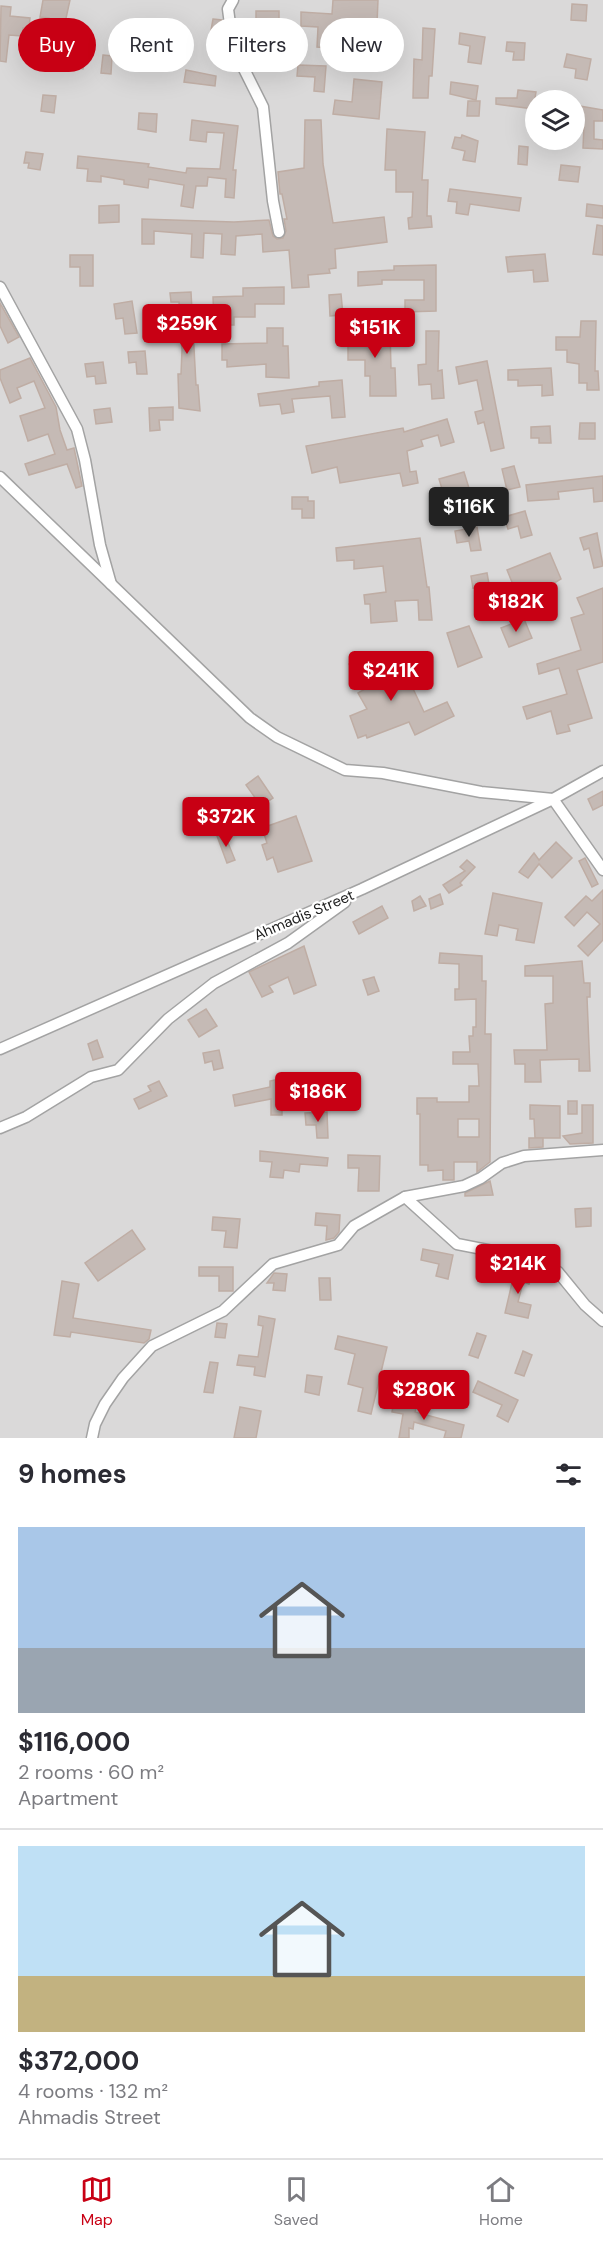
<!DOCTYPE html>
<html lang="en">
<head>
<meta charset="utf-8">
<style>
	body { margin:0; font-family:"DM Sans",sans-serif; background:#f2f2f3; color:#2b2b33; height:100vh; display:flex; flex-direction:column; font-size:22px; white-space:nowrap }
	* { box-sizing:border-box; margin:0 }
	p { font-size:20px; color:#7c7c81 }
	.icon { flex:none; width:33px; height:33px; fill:none; stroke:currentColor; stroke-width:2; stroke-linecap:round; stroke-linejoin:round }
	.map { position:relative; height:1438px; overflow:hidden }
	.details { display:flex; flex-direction:column; background:#fff; flex:1 }
	.details>* { flex:none }
	.top-card { position:absolute; left:18px; top:18px; width:567px; height:54px; display:flex; gap:12px }
	.controls { position:absolute; left:525px; top:90px; display:grid; gap:12px }
	.controls a { display:grid; place-items:center; width:60px; height:60px; border-radius:50%; background:#fff; box-shadow:0 6px 24px #0002; font-size:30px }
	.price { position:absolute; translate:-50% -51px; padding:0 14px; border-radius:6px; background:#c80014; color:#fff; font-size:20px; line-height:39px; filter:drop-shadow(0 2px 3px #0008) }
	.price::after { content:''; position:absolute; left:50%; top:36px; width:18px; height:14px; margin-left:-9px; background:inherit; clip-path:polygon(0 0,100% 0,50% 100%) }
	.price.on { background:#222; color:#fff }
	ul { padding:0; list-style:none }
	li { display:grid; align-content:center; gap:12px; height:318px; padding:0 18px }
	li+li { border-top:2px solid #e1e1e2 }
	li span { display:grid; place-items:center; height:186px; border-radius:0px; color:#555 }
	li>.icon { margin-inline-start:auto }
	span .icon { width:108px; height:108px; fill:#fffc; stroke-width:1 }
	li b { font-size:26px }
	h2 { display:flex; justify-content:space-between; align-items:center; height:72px; padding:0 18px; font-size:26px }
	.chip { padding:0 21px; border-radius:27px; background:#fff; box-shadow:0 6px 24px #0002; font-size:21px; line-height:54px }
	.chip.on { background:#c80014; color:#fff }
	.tabs { display:flex; justify-content:space-around; align-items:center; height:84px; border-top:2px solid #e1e1e2; background:#fff; font-size:16px; color:#7c7c81 }
	.tabs a { display:grid; justify-items:center; gap:3px }
	.tabs .on { color:#c80014 }
	.map>svg:first-child { display:block }
</style>
</head>
<body>
<div class="map">
<svg width="603" height="1438" viewBox="0 0 603 1438">
	<rect width="100%" height="100%" fill="#eee8e2"/>
	<path fill="#dad9d9" fill-rule="evenodd" d="M0 0H603V1438H0ZM536 100H574V140H536Z"/>
	<g fill="#c5bab5" stroke="#bfada4" stroke-width="1.5" fill-rule="evenodd">
		<polygon points="43,0 70,0 59,50 85,55 83,69 48,63 50,56 39,54 41,43 44,44 49,18 40,17"/>
		<polygon points="333,0 378,0 377,24 389,25 386,57 372,56 373,36 330,33 329,48 317,47 318,27 301,26 301,12 332,14"/>
		<polygon points="572,4 587,5 586,21 571,20"/>
		<polygon points="1,6 11,7 10,16 30,18 29,28 23,28 22,36 9,35 6,62 0,61"/>
		<rect x="256" y="11" width="23" height="22"/>
		<polygon points="213,19 222,20 221,49 208,47"/>
		<polygon points="423,28 435,29 432,76 429,76 428,98 413,98 414,59 422,60"/>
		<polygon points="460,33 485,37 481,64 468,62 470,46 459,44"/>
		<polygon points="507,42 525,43 524,60 513,60 514,52 506,51"/>
		<polygon points="567,54 591,59 587,80 575,78 576,69 564,67"/>
		<polygon points="103,55 112,56 111,74 101,73"/>
		<polygon points="298,65 326,66 324,92 314,91 315,77 297,76"/>
		<polygon points="186,70 216,76 215,86 184,82"/>
		<polygon points="354,79 382,82 379,119 333,114 335,100 352,102"/>
		<polygon points="451,82 478,86 476,100 450,94"/>
		<polygon points="518,90 536,92 533,109 496,104 496,98 517,98"/>
		<polygon points="43,95 56,96 54,113 41,111"/>
		<polygon points="468,101 480,101 479,116 467,116"/>
		<polygon points="574,105 603,110 603,121 594,121 594,139 603,140 603,149 583,148 584,125 574,125"/>
		<polygon points="139,113 157,114 156,132 138,129"/>
		<polygon points="192,120 238,126 233,170 236,170 234,198 225,197 226,179 208,177 207,186 196,186 193,208 181,206 184,185 149,179 148,188 124,184 124,180 101,176 101,182 87,181 88,169 77,168 78,156 149,164 148,167 186,173 187,168 220,169 224,133 207,132 206,142 190,140"/>
		<polygon points="305,120 321,120 323,164 333,223 384,217 387,242 335,249 336,268 329,269 330,273 308,275 309,287 292,288 289,250 263,252 262,234 236,236 235,255 221,254 222,234 204,233 203,258 191,257 192,234 154,231 154,244 142,244 142,219 234,222 269,220 273,236 277,239 283,238 286,231 284,219 287,219 282,194 280,194 278,172 304,168"/>
		<polygon points="387,129 425,132 422,180 428,180 427,216 431,216 432,227 409,229 408,218 412,217 413,192 396,192 396,170 385,170"/>
		<polygon points="462,135 478,141 475,162 463,160 465,151 452,148 455,137 461,138"/>
		<polygon points="519,146 528,147 527,165 518,164"/>
		<polygon points="26,152 43,154 40,170 28,168 29,163 24,163"/>
		<polygon points="561,165 580,167 578,182 559,180"/>
		<polygon points="450,189 521,198 519,211 470,204 468,215 456,213 457,202 448,201"/>
		<polygon points="587,204 603,206 603,218 586,216"/>
		<polygon points="119,205 119,222 99,223 99,206"/>
		<polygon points="597,225 603,226 603,255 593,254"/>
		<polygon points="545,254 548,281 534,282 533,270 508,272 506,257"/>
		<polygon points="70,255 93,255 93,286 80,286 80,267 70,267"/>
		<polygon points="436,265 436,311 405,312 405,300 424,300 424,280 382,280 382,284 358,286 358,272 394,270 394,266"/>
		<polygon points="284,287 284,304 255,304 255,317 234,317 234,325 214,325 213,297 243,296 243,288"/>
		<polygon points="191,292 196,385 198,385 200,411 179,408 178,374 181,374 182,350 179,302 171,302 170,293"/>
		<polygon points="341,294 343,315 330,316 329,295"/>
		<polygon points="132,301 137,333 125,334 123,318 116,319 114,304"/>
		<polygon points="0,303 19,337 8,343 0,326"/>
		<polygon points="581,321 596,321 595,371 598,371 599,390 587,390 587,383 579,383 579,364 567,362 567,350 556,350 556,337 580,337"/>
		<polygon points="368,327 390,330 391,368 395,368 396,396 370,396 370,376 365,376 365,360 348,360 348,333 368,333"/>
		<polygon points="267,328 283,328 283,346 288,346 289,378 266,377 266,364 227,367 227,360 222,360 222,344 267,343"/>
		<polygon points="426,331 439,331 438,371 442,370 444,398 432,399 431,384 419,385 418,365 426,364"/>
		<polygon points="145,351 147,374 137,374 136,362 129,363 128,352"/>
		<polygon points="30,358 56,407 60,430 67,450 74,448 82,486 76,488 67,464 29,475 25,464 55,454 48,434 28,441 20,416 45,408 34,381 17,388 21,398 10,403 0,378 0,370"/>
		<polygon points="487,361 504,448 491,451 484,422 478,424 475,412 483,410 477,380 459,384 456,367"/>
		<polygon points="103,362 106,383 96,384 95,376 87,377 85,364"/>
		<polygon points="551,368 553,395 542,396 542,385 518,386 518,380 508,380 508,370"/>
		<polygon points="342,380 345,417 332,418 330,396 292,399 294,412 282,414 280,404 260,406 258,394 319,386 319,382"/>
		<polygon points="173,407 173,420 159,420 160,430 150,431 149,408"/>
		<polygon points="110,408 112,422 96,424 94,410"/>
		<polygon points="447,419 454,442 441,446 438,435 421,440 423,446 407,451 410,472 416,471 418,483 403,486 400,473 340,483 337,467 312,473 306,446 403,428 404,432"/>
		<polygon points="580,423 595,423 595,439 579,439"/>
		<polygon points="550,426 551,443 539,443 539,438 531,438 531,427"/>
		<polygon points="514,466 520,487 507,490 502,469"/>
		<polygon points="464,472 473,501 459,506 453,489 443,492 439,479"/>
		<polygon points="603,476 603,501 594,502 593,488 558,492 559,499 528,501 526,485"/>
		<polygon points="292,497 308,497 308,501 314,501 314,518 302,518 302,509 292,509"/>
		<polygon points="525,511 532,535 521,538 518,526 508,529 504,517"/>
		<polygon points="477,527 481,550 471,551 469,541 457,543 455,531"/>
		<polygon points="597,533 603,566 594,568 589,548 584,550 580,538"/>
		<polygon points="420,538 427,587 429,587 432,620 419,620 418,600 395,601 397,621 371,623 370,604 365,604 364,595 386,592 383,566 354,569 354,560 337,561 336,548"/>
		<polygon points="550,553 561,579 546,588 530,591 539,611 526,616 507,570"/>
		<polygon points="487,573 491,595 479,597 478,587 473,588 471,576"/>
		<polygon points="603,588 603,662 577,670 592,718 568,725 570,731 557,734 551,711 527,719 523,707 567,694 559,668 539,674 537,664 581,650 571,618 584,614 577,598"/>
		<polygon points="524,619 532,638 509,647 501,628"/>
		<polygon points="469,626 482,657 458,667 447,633"/>
		<polygon points="366,654 376,672 400,661 424,712 447,702 454,716 415,735 409,722 367,738 366,735 358,738 350,716 367,709 358,693 365,689 349,664"/>
		<polygon points="258,776 273,798 261,806 246,785"/>
		<polygon points="603,791 603,805 593,810 588,799"/>
		<polygon points="296,816 312,861 278,872 273,857 267,860 262,845 267,843 262,828"/>
		<polygon points="224,833 235,860 227,863 217,836"/>
		<polygon points="556,842 572,858 552,878 539,864 528,878 519,872 534,853 539,860"/>
		<polygon points="585,858 598,884 592,887 579,861"/>
		<polygon points="467,860 475,867 460,883 462,885 449,893 443,885 465,871 460,867"/>
		<polygon points="603,890 603,940 588,956 578,946 600,924 587,912 574,926 565,917 586,896 592,901"/>
		<polygon points="493,893 542,903 534,943 516,940 518,929 499,925 497,936 485,934"/>
		<polygon points="440,894 443,904 431,909 429,899"/>
		<polygon points="420,896 426,906 414,911 412,901"/>
		<polygon points="382,906 388,918 359,934 353,922"/>
		<polygon points="304,946 316,985 294,994 288,977 269,986 273,992 262,997 249,972"/>
		<path d="M440 953 482 956V981H486L485 1034H491L490 1162 477 1172V1162H454V1180H443V1170L428 1171V1165H420V1114H417V1098H437V1102H469V1086H479L478 1064H453V1052H470L469 1036H473V1027H476V999L455 1000V989H459V964L439 963ZM458 1119H479V1137H458Z"/>
		<polygon points="582,961 584,983 590,983 590,997 587,997 590,1071 579,1071 579,1059 540,1060 541,1082 525,1082 525,1064 515,1064 514,1050 547,1050 545,1004 553,1003 553,976 525,976 525,966"/>
		<polygon points="374,977 379,991 368,995 363,980"/>
		<polygon points="206,1009 217,1026 199,1037 188,1020"/>
		<polygon points="97,1040 103,1057 93,1060 88,1044"/>
		<polygon points="219,1050 223,1068 214,1070 212,1061 205,1063 203,1053"/>
		<polygon points="275,1080 279,1102 282,1102 282,1115 271,1115 271,1099 235,1106 233,1095 270,1087 270,1081"/>
		<polygon points="159,1081 167,1096 139,1109 134,1099 151,1091 148,1086"/>
		<rect x="568" y="1101" width="9" height="13"/>
		<polygon points="530,1105 560,1106 560,1138 535,1138 534,1119 530,1119"/>
		<polygon points="582,1105 593,1105 593,1143 570,1144 563,1136 582,1133"/>
		<polygon points="327,1112 328,1138 317,1138 316,1125 306,1125 305,1113"/>
		<polygon points="529,1138 543,1138 543,1147 529,1148"/>
		<polygon points="260,1151 328,1158 327,1166 300,1164 299,1172 284,1170 283,1178 270,1177 272,1162 260,1161"/>
		<polygon points="348,1155 380,1156 379,1191 358,1191 359,1168 348,1168"/>
		<polygon points="490,1181 493,1195 465,1196 465,1193"/>
		<polygon points="591,1208 591,1226 576,1227 575,1209"/>
		<polygon points="316,1213 340,1215 339,1232 334,1238 326,1240 327,1226 315,1225"/>
		<polygon points="213,1217 240,1219 237,1248 224,1247 226,1231 212,1230"/>
		<polygon points="132,1230 145,1249 98,1281 85,1263"/>
		<polygon points="423,1249 453,1255 448,1279 436,1276 439,1264 421,1260"/>
		<polygon points="199,1267 233,1267 233,1291 219,1291 219,1276 199,1276"/>
		<polygon points="515,1270 532,1273 529,1284 523,1282 518,1302 531,1305 528,1318 505,1313"/>
		<polygon points="274,1273 287,1274 285,1291 273,1290 274,1283 267,1283"/>
		<polygon points="319,1278 330,1278 331,1300 320,1300"/>
		<polygon points="62,1281 79,1284 73,1318 151,1330 149,1339 144,1343 71,1332 70,1337 54,1335"/>
		<polygon points="259,1316 275,1319 265,1377 254,1375 255,1367 237,1365 239,1355 258,1357 263,1326 258,1325"/>
		<polygon points="217,1323 227,1324 225,1338 215,1337"/>
		<polygon points="477,1333 486,1336 478,1358 469,1355"/>
		<polygon points="338,1336 387,1347 371,1414 358,1411 363,1388 348,1384 355,1354 335,1349"/>
		<polygon points="523,1351 532,1355 524,1376 515,1373"/>
		<polygon points="210,1362 218,1363 213,1393 204,1392"/>
		<polygon points="307,1375 322,1377 319,1395 305,1392"/>
		<polygon points="478,1381 518,1400 508,1422 497,1416 502,1405 473,1392"/>
		<polygon points="394,1400 417,1404 415,1412 464,1425 461,1438 444,1438 446,1431 414,1422 413,1429 409,1428 409,1438 399,1438 403,1414 392,1412"/>
		<polygon points="240,1407 261,1411 256,1438 234,1438"/>
	</g>
	<g fill="none" stroke-linecap="round" stroke-linejoin="round">
		<defs>
			<g id="street">
				<polyline points="233,0 228,9 233,47 263,107 273,201 279,232"/>
				<polyline points="0,287 77,429 85,460 100,545 111,584"/>
				<polyline points="0,477 250,718 277,737 345,770 383,773 481,792 553,799"/>
				<polyline points="553,799 603,870"/>
				<polyline points="0,1049 362,889 553,799 603,771"/>
				<polyline points="0,1128 26,1117 91,1077 118,1070 168,1019 214,983 288,943 345,902"/>
				<polyline points="405,1197 457,1244 518,1256 558,1272 585,1305 603,1321"/>
				<polyline points="92,1438 95,1424 105,1404 123,1378 152,1346 223,1311 273,1264 338,1245 354,1226 405,1197 464,1186 481,1178 502,1163 524,1156 603,1150"/>
			</g>
		</defs>
		<use href="#street" stroke="#a3a3a3" stroke-width="13"/>
		<use href="#street" stroke="#fff" stroke-width="10"/>
	</g>
	<g text-anchor="middle" stroke-width="4.5" stroke-linejoin="round" paint-order="stroke">
		<g font-size="15" fill="#1c1c1c" stroke="#fff">
			<text transform="translate(304 915) rotate(-23)" y="5">Ahmadis Street</text>
		</g>
	</g>
</svg>
<div class="controls">
<a><svg class="icon" aria-label="layers" viewBox="0 0 24 24"><path d="M12 4l9 5-9 5-9-5zM3 14l9 5 9-5"/></svg></a>
</div>
<b class="price" style="left:187px;top:355px">$259K</b>
<b class="price" style="left:375px;top:359px">$151K</b>
<b class="price on" style="left:469px;top:538px">$116K</b>
<b class="price" style="left:516px;top:633px">$182K</b>
<b class="price" style="left:391px;top:702px">$241K</b>
<b class="price" style="left:226px;top:848px">$372K</b>
<b class="price" style="left:318px;top:1123px">$186K</b>
<b class="price" style="left:518px;top:1295px">$214K</b>
<b class="price" style="left:424px;top:1421px">$280K</b>
<div class="top-card">
<a class="chip on">Buy</a>
<a class="chip">Rent</a>
<a class="chip">Filters</a>
<a class="chip">New</a>
</div>
</div>
<section class="details">
<h2>9 homes<svg class="icon" aria-label="filters" viewBox="0 0 24 24"><path d="M4 7h16M4 17h16"/><circle cx="9" cy="7" r="2"/><circle cx="15" cy="17" r="2"/></svg></h2>
<ul>
<li><span style="background:linear-gradient(#a9c7e8 65%,#9aa5b1 0)"><svg class="icon" aria-label="home" viewBox="0 0 24 24"><path d="M3 11l9-7 9 7M6 9v11h12V9"/></svg></span><div><b>$116,000</b><p>2 rooms · 60 m²</p><p>Apartment</p></div></li>
<li><span style="background:linear-gradient(#bfe0f5 70%,#c2b280 0)"><svg class="icon" aria-label="home" viewBox="0 0 24 24"><path d="M3 11l9-7 9 7M6 9v11h12V9"/></svg></span><div><b>$372,000</b><p>4 rooms · 132 m²</p><p>Ahmadis Street</p></div></li>
</ul>
</section>
<nav class="tabs">
<a class="on"><svg class="icon" aria-label="map" viewBox="0 0 24 24"><path d="M3 6l6-2 6 2 6-2v14l-6 2-6-2-6 2zM9 4v14M15 6v14"/></svg>Map</a>
<a><svg class="icon" aria-label="saved" viewBox="0 0 24 24"><path d="M7 4h10v16l-5-4-5 4z"/></svg>Saved</a>
<a><svg class="icon" aria-label="home" viewBox="0 0 24 24"><path d="M3 11l9-7 9 7M6 9v11h12V9"/></svg>Home</a>
</nav>
</body>
</html>
